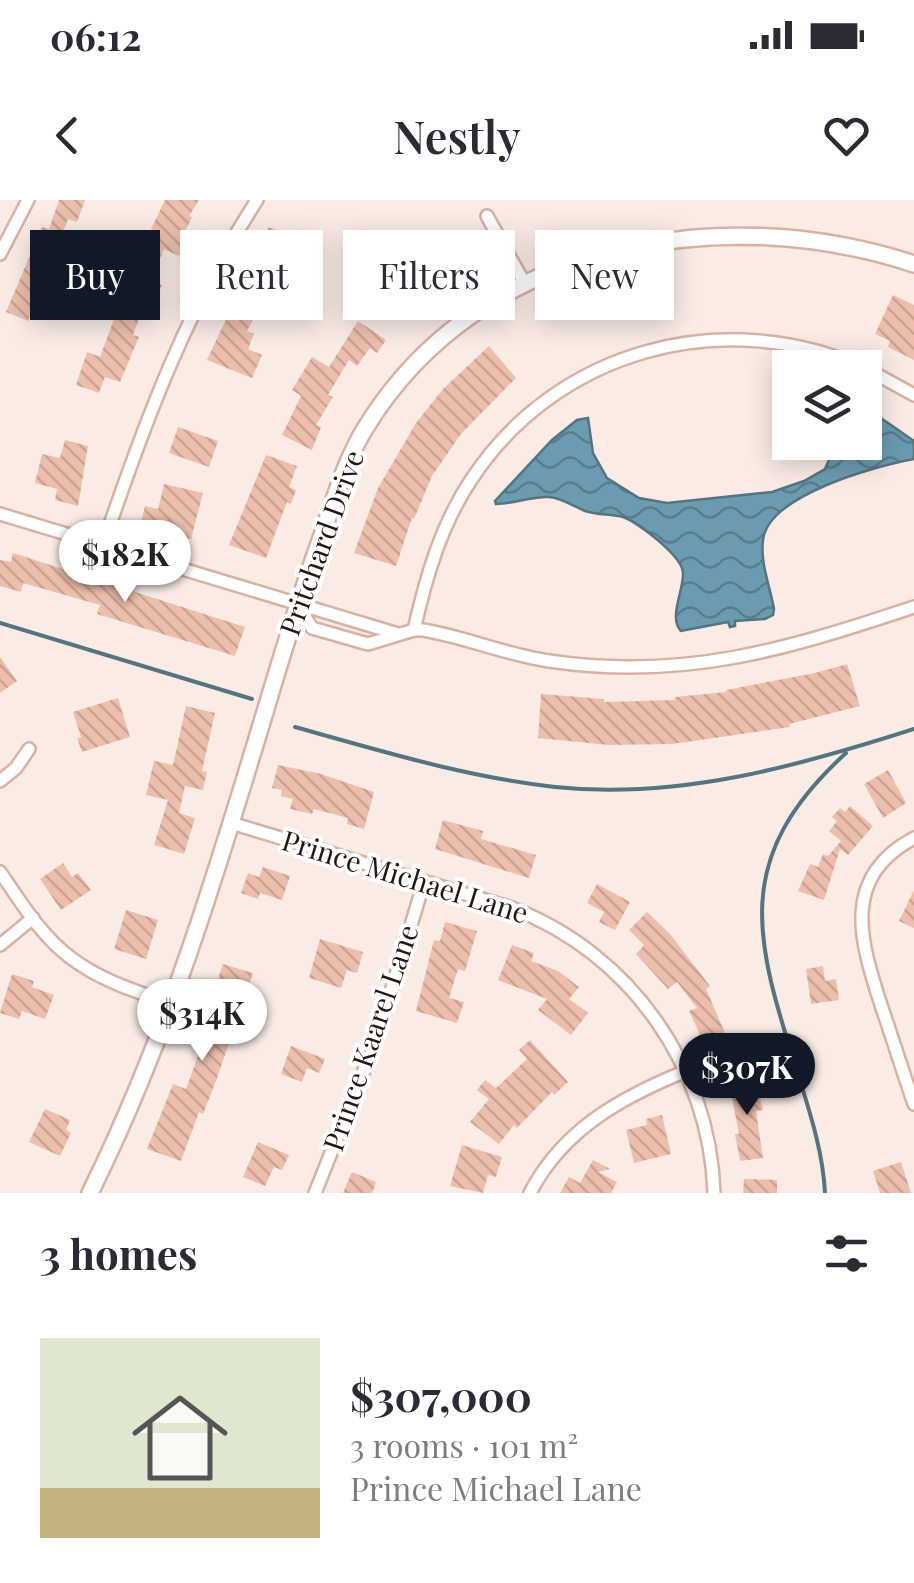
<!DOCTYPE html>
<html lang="en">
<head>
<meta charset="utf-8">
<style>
	body { margin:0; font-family:"Playfair Display",serif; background:#f7f7f7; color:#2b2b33; height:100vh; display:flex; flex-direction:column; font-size:38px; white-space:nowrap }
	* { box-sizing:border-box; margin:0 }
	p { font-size:32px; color:#7c7c81 }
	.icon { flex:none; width:55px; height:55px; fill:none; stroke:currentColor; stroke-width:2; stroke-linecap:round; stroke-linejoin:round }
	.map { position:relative; height:993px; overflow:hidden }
	.panel { display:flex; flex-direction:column; background:#fff; flex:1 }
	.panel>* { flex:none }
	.guide { position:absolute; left:30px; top:30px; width:855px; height:90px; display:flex; gap:20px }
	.controls { position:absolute; left:772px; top:150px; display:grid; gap:20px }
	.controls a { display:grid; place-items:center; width:110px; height:110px; border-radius:0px; background:#fff; box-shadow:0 5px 25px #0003; font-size:50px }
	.price { position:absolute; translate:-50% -85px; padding:0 22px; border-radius:35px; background:#fff; color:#222; font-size:32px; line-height:65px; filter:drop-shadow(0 2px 5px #0008) }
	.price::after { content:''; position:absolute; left:50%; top:60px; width:30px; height:22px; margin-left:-15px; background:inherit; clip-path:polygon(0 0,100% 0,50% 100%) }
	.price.selected { background:#111827; color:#fff }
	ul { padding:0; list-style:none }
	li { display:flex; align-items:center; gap:30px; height:250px; padding:0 40px }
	li span { display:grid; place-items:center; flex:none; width:280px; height:200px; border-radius:0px; color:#555 }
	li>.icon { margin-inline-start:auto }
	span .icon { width:120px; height:120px; fill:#fffc; stroke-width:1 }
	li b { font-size:42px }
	h2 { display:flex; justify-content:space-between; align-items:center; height:120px; padding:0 40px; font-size:42px }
	.pill { padding:0 35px; border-radius:0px; background:#fff; box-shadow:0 5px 25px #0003; font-size:35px; line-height:90px }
	.pill.selected { background:#111827; color:#fff }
	.status { display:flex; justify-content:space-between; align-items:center; height:70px; padding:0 50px; background:#fff; direction:ltr }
	.status svg { height:28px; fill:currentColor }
	header { display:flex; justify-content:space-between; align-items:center; height:130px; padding:0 40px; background:#fff; font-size:45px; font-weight:600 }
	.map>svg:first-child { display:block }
</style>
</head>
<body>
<div class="status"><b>06:12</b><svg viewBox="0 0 49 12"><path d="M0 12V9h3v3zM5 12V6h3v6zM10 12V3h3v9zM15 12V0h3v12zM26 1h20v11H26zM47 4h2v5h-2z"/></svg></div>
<header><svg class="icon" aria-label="back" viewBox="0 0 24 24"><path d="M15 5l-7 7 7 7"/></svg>Nestly<svg class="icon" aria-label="heart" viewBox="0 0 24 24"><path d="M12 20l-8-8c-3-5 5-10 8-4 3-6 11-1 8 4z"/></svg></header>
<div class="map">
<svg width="914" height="993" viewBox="0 0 914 993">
	<defs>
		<pattern id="water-waves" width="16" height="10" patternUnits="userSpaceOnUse" patternTransform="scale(2.5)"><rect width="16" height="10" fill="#6b9bb0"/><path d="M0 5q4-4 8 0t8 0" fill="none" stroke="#587d8e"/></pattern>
		<pattern id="building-back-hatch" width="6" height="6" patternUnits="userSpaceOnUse" patternTransform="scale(2.5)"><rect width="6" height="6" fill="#edbeac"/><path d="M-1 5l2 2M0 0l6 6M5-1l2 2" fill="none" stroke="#cba393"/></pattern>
	</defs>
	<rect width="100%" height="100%" fill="#faebe5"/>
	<path fill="url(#water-waves)" stroke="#567380" stroke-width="2.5" d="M865 207 914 241V259C876 266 768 295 763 340 760 363 770 386 774 409L773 415 765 419 735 421V426L730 427 728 422 681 431C668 418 684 390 683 373 683 357 638 322 623 317 611 314 597 315 585 311 573 306 562 298 549 297 532 296 513 304 496 304L495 301 552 240 577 220 588 218 593 253 607 278 639 298 667 303 772 292 804 281 825 269 836 243 865 242Z"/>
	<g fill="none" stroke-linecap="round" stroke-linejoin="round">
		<g stroke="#567380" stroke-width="4">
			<polyline points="0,423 252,499"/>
			<path d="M295 527C381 551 466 577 555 587 678 600 799 566 914 529"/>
			<path d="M825 993C823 952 810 913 798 874 755 739 730 659 846 553"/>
		</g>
	</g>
	<g fill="url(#building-back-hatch)">
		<polygon points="59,0 85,0 77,22 68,19 28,121 6,112 42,27 49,29"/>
		<polygon points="165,0 199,0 189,16 192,17 181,40 186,42 179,56 164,49 151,80 162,85 153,106 145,103 133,135 139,137 120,182 105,177 99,193 76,185 87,152 100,157 126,87 119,84 134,49 147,55 158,32 151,29"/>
		<polygon points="269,27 299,40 283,77 277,74 247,131 254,134 248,149 262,155 252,178 207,160"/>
		<polygon points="439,45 460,68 431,93 411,70"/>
		<polygon points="893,95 914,105 914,160 888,147 890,141 875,134"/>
		<polygon points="358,121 386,140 377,153 370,148 357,166 349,160 328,195 333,197 316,225 321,227 312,250 282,235 301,196 292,190 312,157 329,167"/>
		<polygon points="489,146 516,178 461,234 432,276 414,319 412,318 396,366 354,353 378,288 416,223 443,189"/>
		<polygon points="178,227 218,241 209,267 169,253"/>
		<polygon points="65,240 88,246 78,306 55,300 57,289 35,283 42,254 60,258"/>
		<polygon points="266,255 297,266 289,287 296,290 291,304 287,302 266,358 229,345"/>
		<polygon points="164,284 203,293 191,339 140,326 145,306 158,309"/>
		<polygon points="13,353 245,427 235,456 97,414 100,405 23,383 21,392 0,386 0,360 11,362"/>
		<polygon points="0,457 17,481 0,493"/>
		<polygon points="847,464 860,506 789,524 790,527 672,544 609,545 538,538 541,494 604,499 604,502 675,500 675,497 726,492 726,490 815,473"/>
		<polygon points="118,498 130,537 82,552 77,538 81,537 73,512"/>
		<polygon points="186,506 215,513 202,571 207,572 203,590 185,586 179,613 195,618 184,654 154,645 168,600 146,595 154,561 173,565"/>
		<polygon points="278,565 321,574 374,592 364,629 347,624 348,618 314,609 312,614 290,609 293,599 281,596 282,590 272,588"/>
		<polygon points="888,570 906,603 883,618 864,584"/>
		<polygon points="850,606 873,626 848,655 840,649 824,700 798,691 810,664 818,667 823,654 828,656 841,641 829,631 837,621 832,617 840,608 845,612"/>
		<polygon points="443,620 483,631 481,639 536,655 529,678 435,649"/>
		<polygon points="63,663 72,677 78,673 91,690 61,710 40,679"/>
		<polygon points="263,667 290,676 282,700 260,693 258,699 241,693 248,673 259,677"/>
		<polygon points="597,684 630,702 615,730 599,722 604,712 587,703"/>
		<polygon points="914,690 914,728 899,721"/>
		<polygon points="126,710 158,720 146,759 114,749"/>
		<polygon points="647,712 670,734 710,786 706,789 728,840 707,850 689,811 697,808 677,782 668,789 636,754 644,745 629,730"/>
		<polygon points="445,722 477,731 465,771 458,769 449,798 464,802 457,823 416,811 434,740 440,741"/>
		<polygon points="320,739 363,752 357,773 347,770 341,788 309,778"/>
		<polygon points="512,745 534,753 531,761 558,771 579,787 569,799 588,813 571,835 538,810 547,799 498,780"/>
		<polygon points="223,764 253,773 216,881 203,914 199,912 181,961 147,949 173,884 186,889 206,834 195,830 212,782 217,783"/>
		<polygon points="823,766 825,781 836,779 839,800 811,804 806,769"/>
		<polygon points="12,774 34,781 32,787 54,795 45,819 22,811 19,819 0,813"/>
		<polygon points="530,840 568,882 554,895 552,892 517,928 514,925 499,944 470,922 489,899 477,890 485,880 496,888 527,859 519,850"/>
		<polygon points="291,846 325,859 319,873 307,868 302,882 281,874"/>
		<polygon points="754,877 763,910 756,911 763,958 740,961 735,934 739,934 729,882"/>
		<polygon points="45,909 70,920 66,930 71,933 60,956 29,942"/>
		<polygon points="662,915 671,954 634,963 626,930 647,925 646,919"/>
		<polygon points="258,942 289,955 282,970 274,967 265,986 243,977"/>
		<polygon points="462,945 502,957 496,977 488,975 483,993 450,986"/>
		<polygon points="593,960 610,969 598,972 617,982 611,993 560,993 569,977 580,983"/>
		<polygon points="901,962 911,993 880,993 873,971"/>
		<polygon points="352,972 376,982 372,993 343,993"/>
		<polygon points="744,979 777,980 777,993 743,993"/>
	</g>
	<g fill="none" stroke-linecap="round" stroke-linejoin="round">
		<defs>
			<g id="street">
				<polyline points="487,16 521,77"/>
				<polyline points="0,54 28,0"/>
				<polyline points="865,168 914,195"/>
				<polyline points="0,314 398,434"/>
				<path d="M103 345C144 224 187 108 257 0"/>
				<path d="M297 404 312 428 368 444 414 430H423C466 437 506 455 549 461 685 481 787 449 914 407"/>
				<path d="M414 430C426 377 441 325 471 280 556 150 723 105 864 168"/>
				<polyline points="0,581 16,568 29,549"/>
				<path d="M231 623 512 708C630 753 710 867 714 993"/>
				<path d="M914 638C839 678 861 743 882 808 893 840 903 872 914 904"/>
				<path d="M0 672C21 702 41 736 71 758 101 781 138 792 173 804"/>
				<polyline points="0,745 33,718"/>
				<polyline points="315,993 377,838 424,682"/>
				<path d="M530 993C563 929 622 897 686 871"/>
			</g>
			<path id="secondary" d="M90 993C167 837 215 678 265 512 283 451 302 391 323 332 335 297 346 259 366 227 479 43 719 0 914 64"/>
		</defs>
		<use href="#street" stroke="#d7b2a3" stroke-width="16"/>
		<use href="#secondary" stroke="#d7b2a3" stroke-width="20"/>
		<use href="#street" stroke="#fff" stroke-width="11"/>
		<use href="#secondary" stroke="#fff" stroke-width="15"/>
	</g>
	<g text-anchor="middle" stroke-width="8" stroke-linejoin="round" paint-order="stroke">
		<g font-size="28" fill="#241711" stroke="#fff">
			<text transform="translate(322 343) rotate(-70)" y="10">Pritchard Drive</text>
			<text transform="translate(405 677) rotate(17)" y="10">Prince Michael Lane</text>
			<text transform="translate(371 838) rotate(-71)" y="10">Prince Kaarel Lane</text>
		</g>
	</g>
</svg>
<div class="controls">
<a><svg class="icon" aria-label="layers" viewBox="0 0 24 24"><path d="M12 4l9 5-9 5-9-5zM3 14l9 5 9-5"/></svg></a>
</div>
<b class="price" style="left:125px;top:405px">$182K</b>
<b class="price" style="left:202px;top:864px">$314K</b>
<b class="price selected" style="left:747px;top:918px">$307K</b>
<div class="guide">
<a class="pill selected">Buy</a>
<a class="pill">Rent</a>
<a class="pill">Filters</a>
<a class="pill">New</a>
</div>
</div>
<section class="panel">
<h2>3 homes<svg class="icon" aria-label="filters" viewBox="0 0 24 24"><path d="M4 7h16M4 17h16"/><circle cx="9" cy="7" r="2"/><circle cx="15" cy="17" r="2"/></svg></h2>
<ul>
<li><span style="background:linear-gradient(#dfe7d0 75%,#c2b280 0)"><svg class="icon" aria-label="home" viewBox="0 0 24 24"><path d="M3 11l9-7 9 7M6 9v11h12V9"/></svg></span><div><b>$307,000</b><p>3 rooms · 101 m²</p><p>Prince Michael Lane</p></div></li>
</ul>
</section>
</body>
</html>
